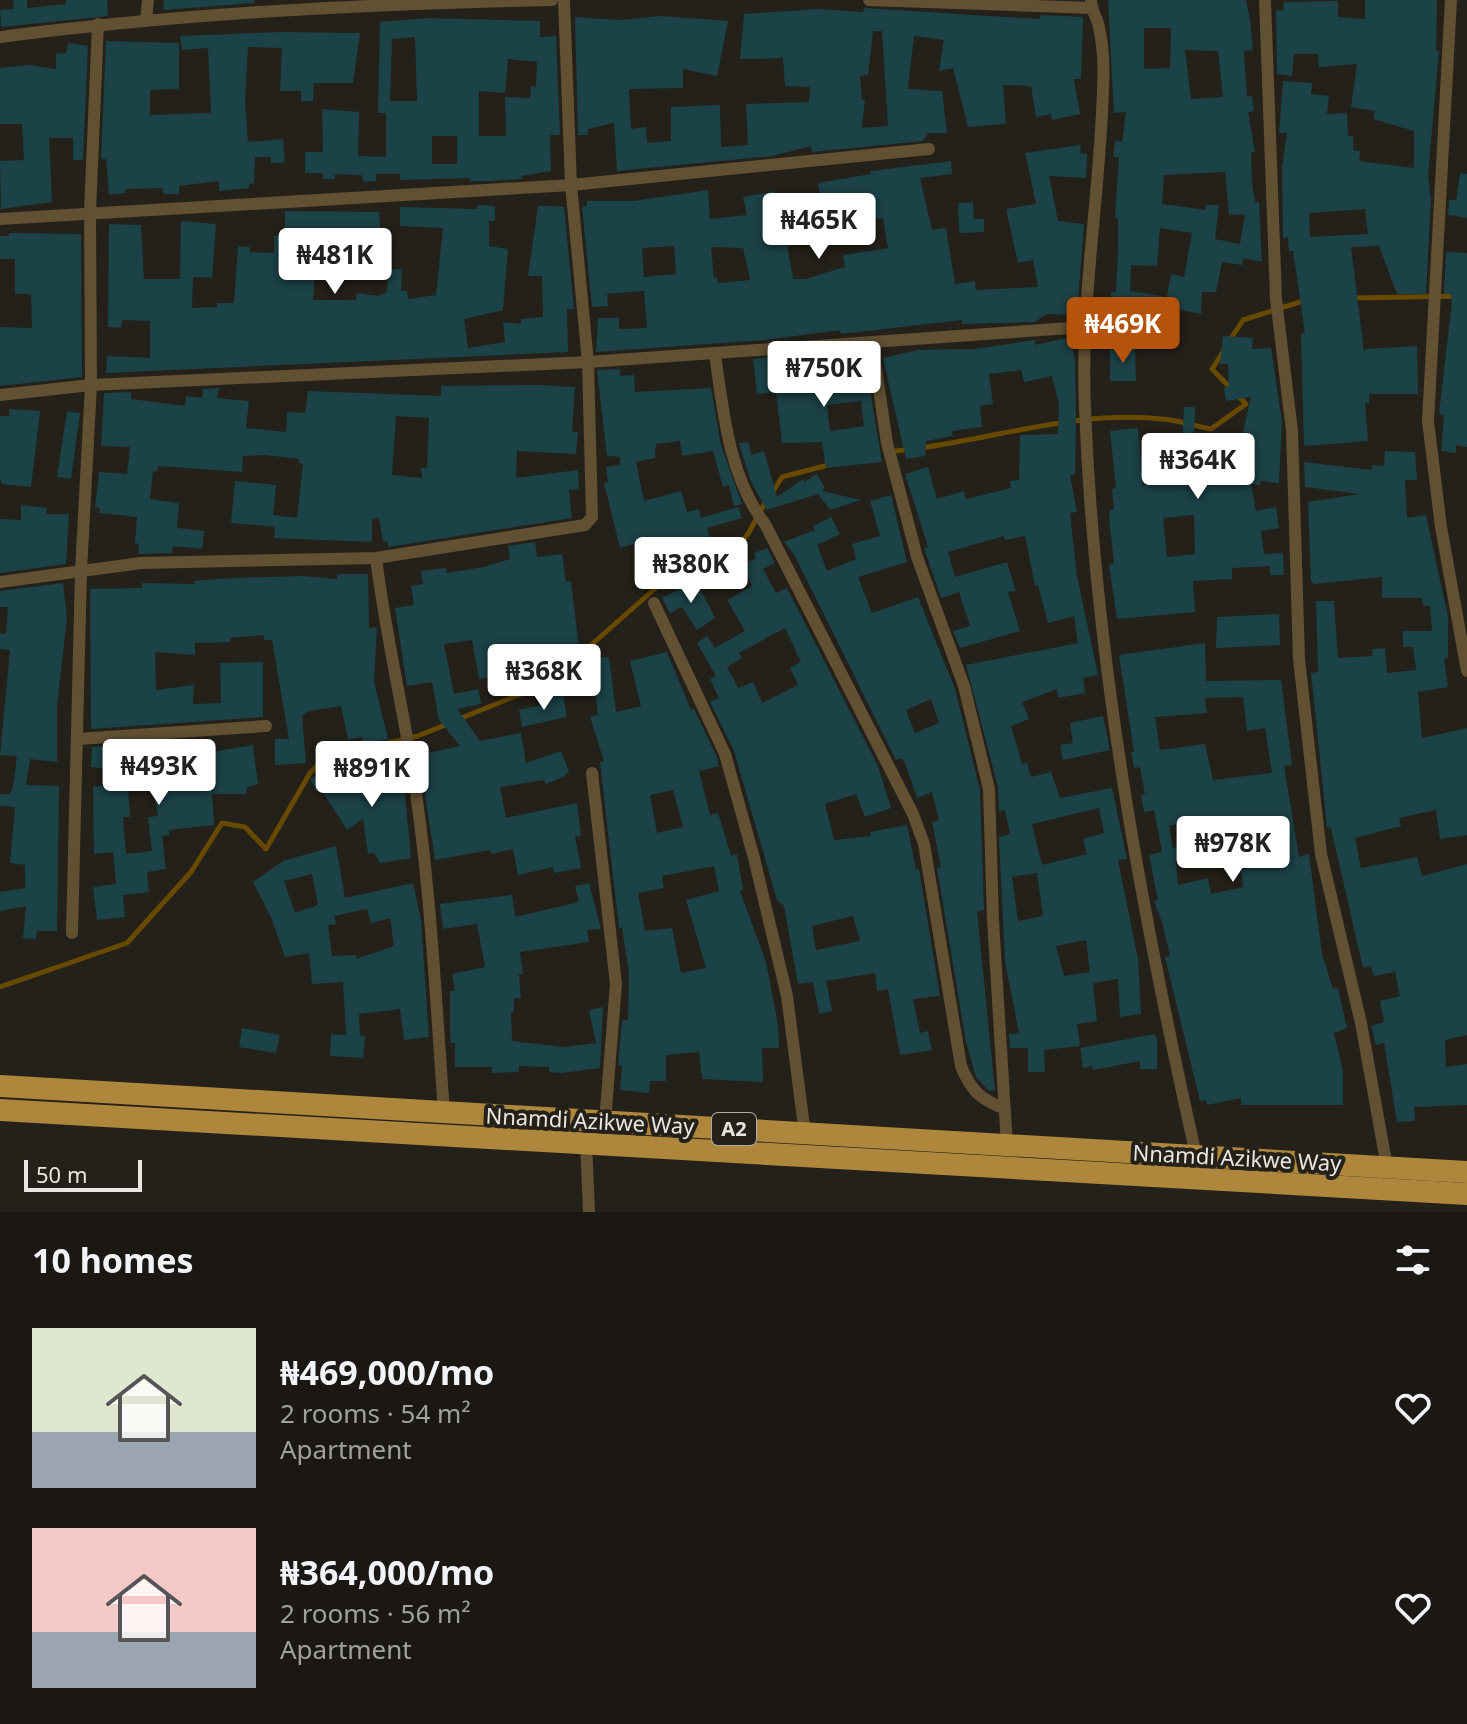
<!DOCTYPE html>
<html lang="en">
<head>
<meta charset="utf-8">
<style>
	body { margin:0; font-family:"Noto Sans",sans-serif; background:#282522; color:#f1f3f6; height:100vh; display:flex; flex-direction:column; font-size:30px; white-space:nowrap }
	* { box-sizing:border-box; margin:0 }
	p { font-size:26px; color:#a0a0a0 }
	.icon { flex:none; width:44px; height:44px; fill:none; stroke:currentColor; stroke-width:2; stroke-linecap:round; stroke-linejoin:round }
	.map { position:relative; height:1212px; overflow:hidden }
	.panel { display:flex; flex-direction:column; background:#1b1814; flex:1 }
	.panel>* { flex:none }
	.scale { position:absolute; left:24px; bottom:20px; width:118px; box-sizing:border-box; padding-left:8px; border:4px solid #e9e6e2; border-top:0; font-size:22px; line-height:28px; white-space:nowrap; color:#e9e6e2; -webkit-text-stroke:6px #24201a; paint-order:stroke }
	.price { position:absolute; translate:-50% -68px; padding:0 18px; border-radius:8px; background:#fff; color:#222; font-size:26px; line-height:52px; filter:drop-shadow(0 2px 4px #0008) }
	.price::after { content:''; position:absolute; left:50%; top:48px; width:24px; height:18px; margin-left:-12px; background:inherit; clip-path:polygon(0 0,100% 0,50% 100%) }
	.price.on { background:#b45309; color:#fff }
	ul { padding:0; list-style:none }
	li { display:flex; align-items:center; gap:24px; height:200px; padding:0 32px }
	li span { display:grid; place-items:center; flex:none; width:224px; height:160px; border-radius:0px; color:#555 }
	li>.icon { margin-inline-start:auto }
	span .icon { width:96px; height:96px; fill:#fffc; stroke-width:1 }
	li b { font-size:34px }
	h2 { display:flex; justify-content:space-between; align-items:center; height:96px; padding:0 32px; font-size:34px }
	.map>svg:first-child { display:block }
</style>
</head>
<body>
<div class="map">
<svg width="1467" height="1212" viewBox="0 0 1467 1212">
	<rect width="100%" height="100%" fill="#24201a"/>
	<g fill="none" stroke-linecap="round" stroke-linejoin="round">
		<g stroke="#684900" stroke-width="5">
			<polyline points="1352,298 1467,296"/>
			<polyline points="1230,340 1243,320 1306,300"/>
			<path d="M921 448C1000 437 1081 410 1162 419 1178 420 1195 426 1211 429L1246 404 1212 369 1223 352"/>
			<polyline points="889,452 911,449"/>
			<polyline points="772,493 782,477 832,464"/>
			<polyline points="459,719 548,683 667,578 722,566 748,534 766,501"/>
			<polyline points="0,987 127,943 191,872 222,823 245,827 266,849 310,773 325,758 418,736 450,723"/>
		</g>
	</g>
	<g fill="#1b4247" fill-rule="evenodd">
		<polygon points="13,0 27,0 27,8 66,4 66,0 107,0 108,16 1,27 0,10 14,9"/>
		<polygon points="164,0 254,0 254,3 163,10"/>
		<path d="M1108 0H1246L1250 19 1253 50 1244 51 1247 97 1252 96 1254 111 1248 112 1255 152 1251 153 1252 182 1255 202H1259L1262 262 1243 258 1242 265 1222 262 1216 292H1202L1201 314 1165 307 1171 274 1184 277 1192 233 1160 228 1157 266 1131 265 1130 291 1163 296 1162 340H1124L1125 325 1146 320 1145 315 1110 310 1111 292H1116L1118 252V218H1115L1119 157H1113L1115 141 1122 142 1126 112 1114 113ZM1144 28H1171L1170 68 1144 69ZM1185 50 1218 51 1223 97 1191 99ZM1225 172 1229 215 1245 214 1240 244 1215 239 1219 205H1206V210L1162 204 1164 175Z"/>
		<path d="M1365 0H1437L1436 51H1439L1428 175 1431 200 1426 294H1397L1379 246 1351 247 1364 352 1365 349 1417 346 1418 394H1369V403H1365L1368 441 1304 446 1301 334 1305 333 1293 251H1289L1288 237 1283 238 1282 167 1287 133H1279L1283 81 1312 83 1311 94 1329 96 1327 114 1347 113 1348 136H1353V150L1360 151 1359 161 1414 168V131L1373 119 1375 111 1351 107 1357 64 1319 67 1318 54H1294L1292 76 1277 74 1276 10H1283L1284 2 1338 1V17L1365 19ZM1365 209 1368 234 1310 237 1309 213Z"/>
		<path d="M864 8 1040 19V15L1083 17 1081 79H1074L1080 114 1052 120 1051 114 1036 117 1031 86 1003 85 1006 124 968 127 953 68 939 71 944 40 914 36 908 89 942 91 947 133H928L923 141 812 152 811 146 772 156 617 171 614 123 588 129V135H578L575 17 618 20 661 16 728 21 717 76 683 69V88L629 89 631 129 646 127 647 143 671 141V107L720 105 721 147 748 145 746 104 809 102 810 87 785 86 783 58 740 59 744 14 819 9 863 12ZM873 31H882L888 126 862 128 865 100H862L860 76 868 75Z"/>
		<path d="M429 18 540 21V37L556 36 560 135H550L551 171 522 176V179L487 181H470V178L400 180V174H376V181L363 182 362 175 335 174V179H323V173H305V152H323L322 109 359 112 358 156 386 157V113H378L380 22ZM415 37 417 101H390L392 39ZM508 59 537 62 536 87 531 86 530 98 505 97 506 136H479V91L505 93ZM432 136H457V164H432Z"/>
		<polygon points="282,32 360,33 353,83 314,83 313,101 301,101 301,91 280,91 282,48 248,47 245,102 248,142 283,139 285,162 271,163 271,157 255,157 254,183 249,184 249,188 219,191 219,181 179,186 179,194 163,194 163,188 125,189 126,193 109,195 106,159 101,159 106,41 179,43 179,89 150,90 150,115 178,114 211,113 208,48 182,50 180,36"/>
		<polygon points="68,43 88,46 83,160 73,160 73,138 49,138 52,202 1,209 0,161 24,160 22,124 0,124 0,68 29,65 56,69 56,54 66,53"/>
		<path d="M1081 145 1080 153 1087 154 1086 178 1049 176 1058 221 1084 224 1077 315 1046 314 1035 322 962 324V320L841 334 840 330 765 340 596 352 598 318H619V329L647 328 644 291 607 294 608 306 592 307 582 207 587 206V201H634L708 190 710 219 747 215 743 197 775 191 777 204 820 194 818 183 871 174V171L951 161 952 174 920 178 932 230 946 228 955 284 975 281 976 290 1038 287 1033 260 1018 263 1006 209 1036 204 1025 153ZM857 204 860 222 883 218 888 248 843 255 845 267 805 279H793L783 222 821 216 826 242 839 240 833 208ZM674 246 676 274 644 277 642 248ZM711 247 743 248 750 280 718 283 717 277 714 278Z"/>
		<polygon points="1460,173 1467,174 1467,218 1448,215 1449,200 1456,200"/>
		<polygon points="973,202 974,219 984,219 984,232 959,233 958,203"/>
		<polygon points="477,205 495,206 495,221 489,221 489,246 508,249 503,310 464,319 468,348 505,342 503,322 521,324 521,319 543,317 542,276 528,276 538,206 553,206 564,207 574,309 567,309 568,352 106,373 107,356 150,358 150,321 122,320 121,328 108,327 109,224 141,225 144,279 180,279 181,221 216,224 212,278 193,277 192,308 217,307 217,303 234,303 238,246 250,247 250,252 274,253 274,236 285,235 285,211 379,212 381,237 363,235 361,250 350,249 349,264 316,263 313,300 356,300 357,293 378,296 387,292 388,270 402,269 401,291 407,291 408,299 436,295 443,228 400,226 400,207 477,209"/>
		<polygon points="9,233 81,234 82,377 0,386 0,327 32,328 31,294 15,294 15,259 0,259 0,236 9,236"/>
		<polygon points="1446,252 1467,253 1467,447 1456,445 1456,453 1441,451 1444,415 1439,414 1452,302 1451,294 1444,294"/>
		<path d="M1223 336 1253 338 1252 349 1271 348 1282 421 1279 483 1261 481 1260 485 1251 484 1256 511 1276 507 1279 528 1261 531 1264 554 1283 553 1284 575H1270V566L1232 568V579L1193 581 1195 612 1117 619 1109 564 1114 563 1109 518 1110 510 1114 509 1112 489 1116 488 1110 431 1138 428 1143 485 1195 480 1196 457H1181L1184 407H1195L1194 439 1240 445 1251 397 1226 401 1224 387 1229 386 1228 364H1220ZM1194 515 1195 554 1167 557 1163 518Z"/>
		<path d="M1071 337 1075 361 1076 418 1075 475H1070L1077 512 1070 513 1077 576 1098 675 1083 678 1085 693 1058 698 1057 689 1022 702 1029 719 1011 726 1022 764 1027 763 1031 777 1051 772 1060 798 1112 788 1127 859 1118 860 1138 959 1141 1014 1120 1017 1118 979 1093 983 1097 1021 1077 1024 1080 1046 1044 1050 1045 1072H1028V1048H1010L1009 1034 1019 1033 1005 962 999 837 1010 834 1005 810 999 811 998 787 966 665 1078 643 1074 616 1048 623 1038 585 1035 586 1025 536 1005 540 1004 536 948 552 955 577 1007 562 1016 591 1008 592 1020 631 960 648 953 631 970 626 959 592 941 598 926 554 924 548 928 547 905 474 928 467 937 499 964 491 966 499 1011 488 1010 481 1019 480 1020 435 1058 434 1059 404 1052 376 1024 382 1021 370 989 374 993 404 980 406 982 427 952 431 953 436 926 441 925 456 906 459 883 358 918 350 975 349 1035 340V345ZM1099 808 1104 833 1083 839 1087 854 1042 865 1032 824ZM1037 873 1043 916 1018 921 1012 877ZM1086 940 1090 972 1064 976 1056 946Z"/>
		<polygon points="1110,348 1135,348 1136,381 1110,381"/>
		<path d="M767 358 768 364 808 363V370L865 360 882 462 826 468 822 442 782 443 776 392 757 394 753 359ZM861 401 864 426 830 431 827 405Z"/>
		<polygon points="620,369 620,376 634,375 635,392 711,388 721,445 742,504 734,506 729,485 723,487 713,451 682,456 680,441 656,444 655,458 636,462 644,501 681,491 687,512 699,509 701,518 738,507 742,518 707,528 710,537 685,547 687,557 663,563 662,556 639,562 634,544 620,548 604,483 608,482 606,467 620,465 620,457 607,456 597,370"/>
		<path d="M538 385 575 387 572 432H578L576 454 517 451 516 478 578 470 579 489 569 490 572 518 388 547V542H383L379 518 372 519V542L274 538 275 527 231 523 235 481 276 485 273 515 297 518 303 464 299 463V459L265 455 243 456 242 472 158 466 157 472 153 471 150 499 179 503 177 528 204 531 202 549 173 546 172 553 138 554 139 544 135 543 137 517 99 513 100 508 95 507 99 472 127 474 130 447 101 446 104 393 131 392V399L185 406 186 396 202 398 203 389 219 388 217 398 249 401 246 428 286 432 287 412 305 413 308 391 441 396V386ZM396 416 429 418 427 468H421L422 478 392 475Z"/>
		<polygon points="9,409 40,411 31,487 2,484 0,478 0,416 9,416"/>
		<polygon points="67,411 80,413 71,479 57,477"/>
		<polygon points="749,442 751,455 764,451 777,497 803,479 804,482 817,474 825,488 822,491 861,500 830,510 818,494 767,510 751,482 739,443"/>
		<polygon points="1385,451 1415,452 1417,480 1405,480 1407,518 1426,515 1448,617 1448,658 1444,658 1448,687 1418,692 1422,738 1467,728 1467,835 1440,839 1436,810 1399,818 1401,826 1355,838 1361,868 1417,857 1422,876 1467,864 1467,1035 1445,1040 1446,1067 1467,1064 1467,1105 1414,1107 1415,1121 1397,1122 1384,1043 1376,1045 1371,1026 1384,1022 1380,1001 1400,996 1395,972 1374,976 1371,966 1363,968 1331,828 1327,827 1311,673 1318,672 1316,601 1334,601 1338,658 1373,656 1372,649 1385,648 1387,673 1416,670 1413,647 1403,647 1403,631 1432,631 1430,606 1423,606 1422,598 1382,598 1382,577 1314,584 1311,581 1308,502 1360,494 1305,487 1304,462 1372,470 1372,465 1384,466"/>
		<path d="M891 495 907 562 858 577 872 613 918 597 955 689 980 790 984 910 977 911 995 1091 988 1090 976 1077 966 1042 937 868 941 867 932 822 939 820 932 792 917 798 905 763 901 758 896 760 794 554 784 542 815 530 813 526 831 517 840 534 817 545 827 571 856 559 852 544 880 536 870 501ZM931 699 939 723 915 733 906 710Z"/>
		<polygon points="21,505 47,508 46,514 69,514 66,564 0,573 0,519 21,520"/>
		<polygon points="535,542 537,557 562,554 566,582 571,581 579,648 503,661 505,674 479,679 472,640 444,644 454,694 478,689 481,704 457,709 480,741 521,733 526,763 561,751 569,771 565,776 546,784 544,780 500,787 506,818 577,803 581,836 575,836 581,868 554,873 553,867 518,875 513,849 491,854 490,850 435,860 419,755 460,746 439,720 432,682 407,686 395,608 414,605 411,586 423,584 421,571 446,568 447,573 484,567 510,559 508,546"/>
		<path d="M767 548 775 563 763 569 776 593 787 588 878 766 891 808 865 817 856 794 825 804 834 840 871 836 870 832 907 825 916 869H919L940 996 913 999 920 1033 928 1031 932 1050 900 1055 888 989 877 991 875 973 826 981 832 1011 819 1014 813 982 798 984 784 906 777 900 734 751 710 702 719 698 710 679 716 676 697 643 707 636 715 648 745 631 727 600 752 586 743 564 756 558 754 553ZM785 628 801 662 790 668 798 685 762 703 753 682 738 688 727 667 742 658 739 653ZM853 916 860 941 816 950 812 926Z"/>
		<polygon points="337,574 368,574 369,628 377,627 374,682 388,739 364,744 362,737 348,740 341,706 309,711 302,716 306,763 275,765 275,739 289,739 272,640 264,640 264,635 230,638 230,642 195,643 195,655 155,652 156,690 194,685 193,704 221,703 220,663 263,662 263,717 91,729 90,589 142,588 142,583 195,584 194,581 232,578 303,576 337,579"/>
		<polygon points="696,581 715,618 697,630 682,607 670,613 662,598"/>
		<polygon points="63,583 67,619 57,705 57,762 30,759 26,785 59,786 57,931 37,931 36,939 23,938 26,906 0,911 0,892 25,888 25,865 10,863 15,807 0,806 0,794 10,794 13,787 17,756 0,755 10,650 0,649 0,633 6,634 8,607 0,607 0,591"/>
		<polygon points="1279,614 1280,645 1216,648 1217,617"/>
		<path d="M1205 643 1206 681 1281 680 1292 765 1284 766 1299 857 1309 854 1322 954 1333 989 1338 988 1347 1028 1334 1033 1343 1071V1105H1241V1098L1207 1105 1206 1100 1200 1101 1165 957 1170 956 1162 922 1154 901 1158 900 1149 855 1162 852 1154 810 1144 812 1141 795 1145 794 1140 767 1134 768 1131 752H1134L1119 655ZM1243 697 1247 731 1265 728 1272 773 1213 780 1205 744 1160 750 1155 717 1207 713 1205 698ZM1195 819 1202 841 1231 835 1233 850 1271 842 1275 862 1241 870 1243 887 1211 894 1208 878 1178 885 1176 861 1208 855 1206 842 1173 848 1169 826Z"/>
		<path d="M667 652 691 710 694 709 717 757 719 766 699 771 710 815 718 813 731 856 737 854 743 890 740 891 766 962 778 1025 779 1048H762L763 1082 702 1079 699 1052 666 1055V1081H650L649 1093 620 1090 622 1065 618 1066 622 1020H628L629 973 622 928H619L600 762 604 761 590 717 598 715 591 658 609 657 616 712 641 706 630 661ZM673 790 683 827 657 833 650 795ZM714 866 719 891 686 900 706 968 681 973 672 928 645 931 638 893 664 888 662 876Z"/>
		<polygon points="563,695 567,717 522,727 519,710 550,703 549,697"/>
		<polygon points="1103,716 1110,750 1063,760 1060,745 1073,743 1070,723"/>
		<polygon points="155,743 156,750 163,751 212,752 253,745 258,784 246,788 247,794 212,794 214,825 169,830 169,835 162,836 166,869 147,872 149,892 123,895 125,917 97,920 93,887 116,884 113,852 94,854 93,786 128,787 130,817 123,817 126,854 152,851 148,817 158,816 153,788 134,791 135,773 91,767 92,747"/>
		<polygon points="402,763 411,858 380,863 374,853 368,854 363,819 347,830 321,789 316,791 310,779 333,767 340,783"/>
		<path d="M336 846 345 898 413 883 421 920 429 1037 404 1040 400 1009 359 1014 360 1035 365 1036 363 1058 330 1056 331 1034 346 1035 343 982 312 984 309 953 285 957 271 917 253 882 283 861ZM312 874 318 905 295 913 284 881ZM367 909 371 923 390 918 394 946 356 959V955L332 956 328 925 336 924 334 916Z"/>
		<polygon points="589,883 601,929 587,930 589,942 520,952 523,974 519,974 521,998 514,998 514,1012 511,1012 512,1041 564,1047 596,1043 589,1010 603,1007 600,1068 562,1073 549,1072 549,1067 519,1066 519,1072 492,1073 492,1067 455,1067 455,1043 451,1043 450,1034 450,991 455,991 452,974 485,967 477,924 443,929 440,904 512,895 515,917 579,902 575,886"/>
		<polygon points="242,1028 280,1035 276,1053 239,1047"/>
		<polygon points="1154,1034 1157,1038 1157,1069 1140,1069 1140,1061 1093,1070 1092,1066 1083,1068 1080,1048"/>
	</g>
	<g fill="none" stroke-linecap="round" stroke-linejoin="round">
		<g stroke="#615032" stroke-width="12">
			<polyline points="869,0 1091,8"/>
			<path d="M1091 0C1091 9 1095 14 1098 23 1103 42 1104 69 1103 89 1100 196 1080 302 1085 409 1095 661 1141 910 1196 1155"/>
			<polyline points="1265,0 1276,299 1292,431 1299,659 1321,854 1361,1023 1387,1167"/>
			<polyline points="1451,0 1428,421 1441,527 1467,671"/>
			<polyline points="146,21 148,0"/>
			<path d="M0 37C183 13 367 4 552 0"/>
			<polyline points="0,219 571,185 929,149"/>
			<polyline points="872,343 887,443 917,557 964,686 989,789 993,920 1007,1145"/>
			<path d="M715 354C723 411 729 477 765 524L913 814 924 844 961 1066C971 1091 980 1099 1005 1109"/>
			<polyline points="0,395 91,385 588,362 1085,327"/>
			<path d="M376 558C384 623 398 685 409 749 430 869 435 991 444 1112"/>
			<polyline points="0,582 141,563 376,558 585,525 592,517 588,362 571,185 564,0"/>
			<polyline points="654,603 725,754 754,858 787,996 805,1134"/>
			<polyline points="78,739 266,726"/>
			<polyline points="592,773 616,984 605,1121"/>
			<polyline points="72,933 81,571 91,385 90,212 98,24"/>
			<polyline points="586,1142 589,1212"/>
		</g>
		<g stroke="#ae873c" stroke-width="22">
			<polyline points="0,1086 1467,1172"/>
			<polyline points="0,1110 1467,1194"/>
		</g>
	</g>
	<g text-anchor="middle" stroke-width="8" stroke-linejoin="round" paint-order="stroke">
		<rect fill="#24201a" stroke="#aeaba6" stroke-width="2" x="712" y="1113" width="44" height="32" rx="6"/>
		<g font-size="20" font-weight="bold" fill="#e9e6e2">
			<text x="734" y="1136">A2</text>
		</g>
		<g font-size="22" fill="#e9e6e2" stroke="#24201a">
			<text transform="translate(590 1121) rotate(3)" y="8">Nnamdi Azikwe Way</text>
			<text transform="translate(1237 1158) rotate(3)" y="8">Nnamdi Azikwe Way</text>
		</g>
	</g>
</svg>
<div class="scale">50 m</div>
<b class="price" style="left:819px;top:261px">₦465K</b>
<b class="price" style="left:335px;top:296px">₦481K</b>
<b class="price on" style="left:1123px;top:365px">₦469K</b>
<b class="price" style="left:824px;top:409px">₦750K</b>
<b class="price" style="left:1198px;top:501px">₦364K</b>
<b class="price" style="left:691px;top:605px">₦380K</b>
<b class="price" style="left:544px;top:712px">₦368K</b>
<b class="price" style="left:159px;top:807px">₦493K</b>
<b class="price" style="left:372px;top:809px">₦891K</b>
<b class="price" style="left:1233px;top:884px">₦978K</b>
</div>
<section class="panel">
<h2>10 homes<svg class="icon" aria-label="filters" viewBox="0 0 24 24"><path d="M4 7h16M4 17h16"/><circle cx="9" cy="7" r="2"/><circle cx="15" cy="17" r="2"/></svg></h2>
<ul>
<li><span style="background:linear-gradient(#dfe7d0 65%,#9aa5b1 0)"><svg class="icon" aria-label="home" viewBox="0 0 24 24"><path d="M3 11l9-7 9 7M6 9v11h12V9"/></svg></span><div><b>₦469,000/mo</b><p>2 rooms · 54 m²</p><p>Apartment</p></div><svg class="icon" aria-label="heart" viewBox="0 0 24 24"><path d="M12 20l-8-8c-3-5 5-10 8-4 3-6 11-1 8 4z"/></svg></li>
<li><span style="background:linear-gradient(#f6c9c9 65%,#9aa5b1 0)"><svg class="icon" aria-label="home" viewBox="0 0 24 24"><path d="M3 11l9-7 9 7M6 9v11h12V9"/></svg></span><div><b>₦364,000/mo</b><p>2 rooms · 56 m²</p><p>Apartment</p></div><svg class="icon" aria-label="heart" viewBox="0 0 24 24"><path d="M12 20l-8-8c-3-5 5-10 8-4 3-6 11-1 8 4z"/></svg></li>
</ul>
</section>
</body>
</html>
